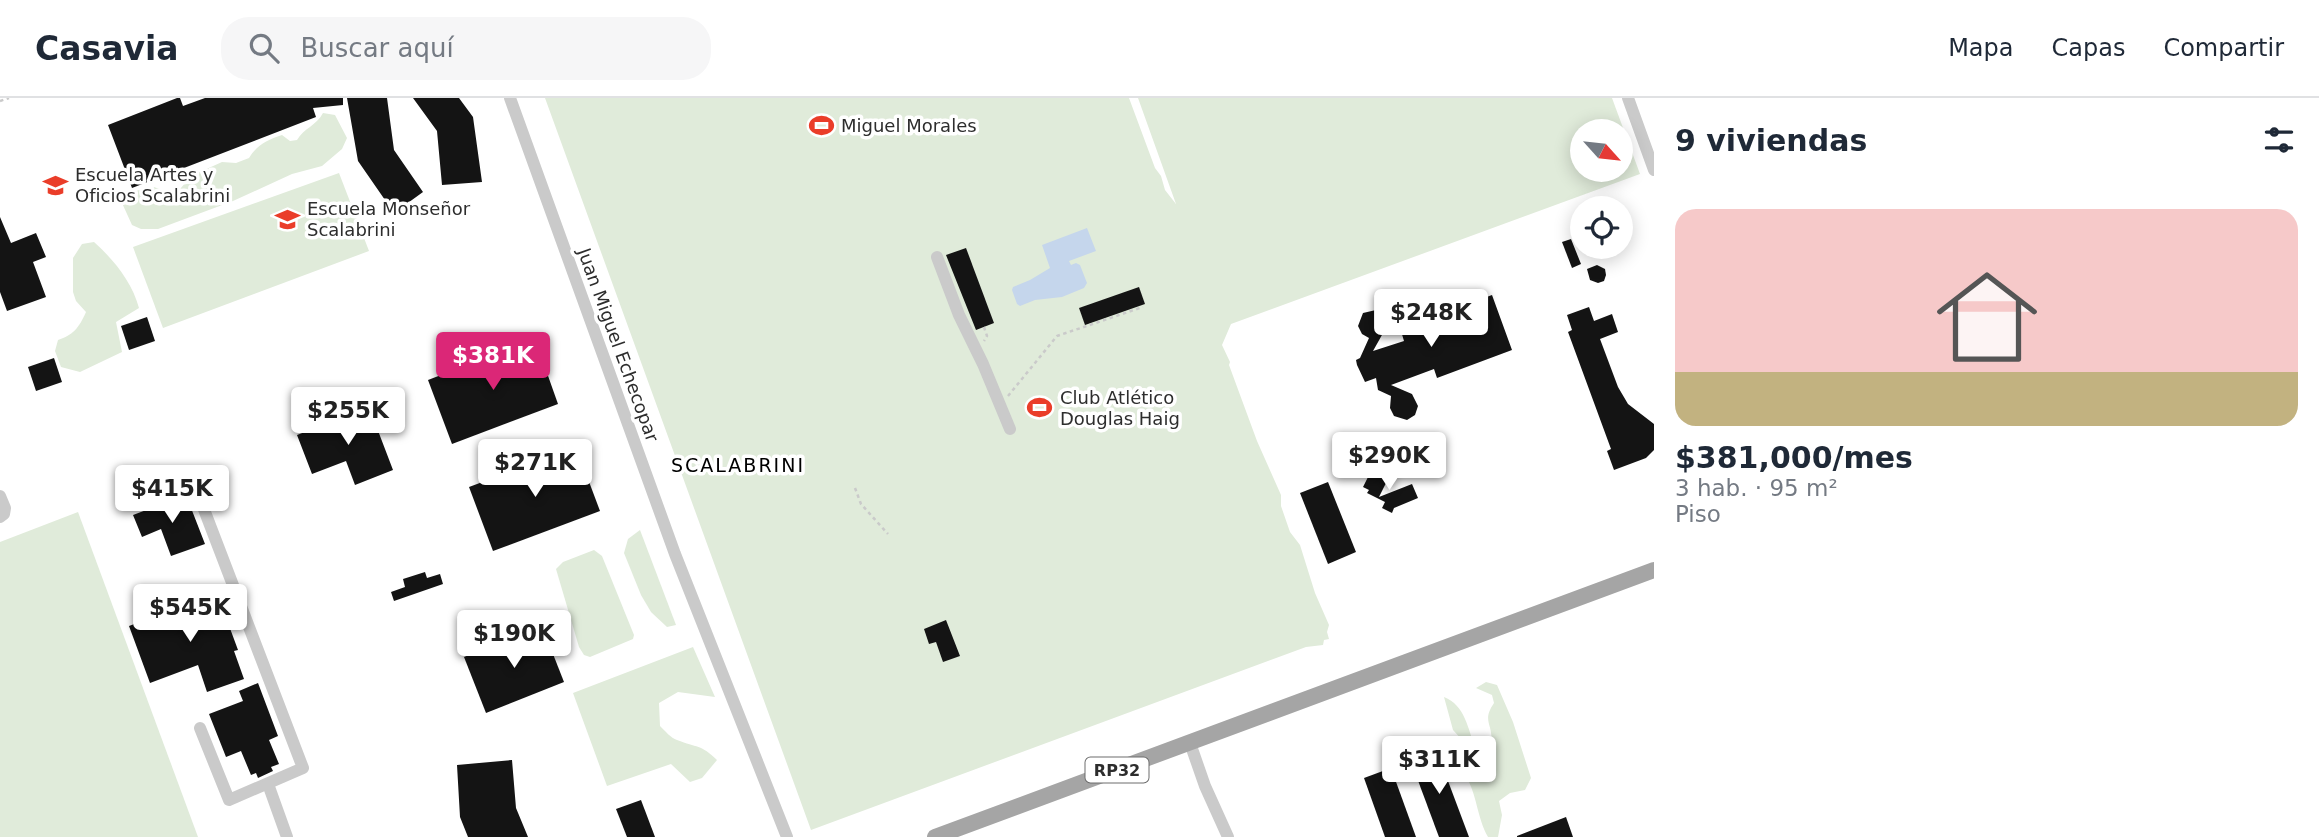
<!DOCTYPE html>
<html lang="es">
<head>
<meta charset="utf-8">
<style>
	body { margin:0; font-family:"DejaVu Sans",sans-serif; background:#f6f6f7; color:#1f2937; height:100vh; display:flex; flex-direction:column; font-size:26px; white-space:nowrap }
	* { box-sizing:border-box; margin:0 }
	p { font-size:23px; color:#747a83 }
	.icon { flex:none; width:38px; height:38px; fill:none; stroke:currentColor; stroke-width:2; stroke-linecap:round; stroke-linejoin:round }
	.map { position:relative; flex:1; overflow:hidden }
	.sheet { display:flex; flex-direction:column; background:#fff; width:665px }
	.sheet>* { flex:none }
	.needle { width:46px; rotate:117deg }
	.buttons { position:absolute; left:1570px; top:21px; display:grid; gap:14px }
	.buttons a { display:grid; place-items:center; width:63px; height:63px; border-radius:50%; background:#fff; box-shadow:0 4px 18px #0003; font-size:35px }
	.price { position:absolute; translate:-50% -60px; padding:0 16px; border-radius:7px; background:#fff; color:#222; font-size:23px; line-height:46px; filter:drop-shadow(0 2px 4px #0008) }
	.price::after { content:''; position:absolute; left:50%; top:42px; width:21px; height:16px; margin-left:-10px; background:inherit; clip-path:polygon(0 0,100% 0,50% 100%) }
	.price.selected { background:#db2777; color:#fff }
	ul { padding:0; list-style:none }
	li { display:grid; align-content:center; gap:14px; height:371px; padding:0 21px }
	li span { display:grid; place-items:center; height:217px; border-radius:21px; color:#555 }
	li>.icon { margin-inline-start:auto }
	span .icon { width:126px; height:126px; fill:#fffc; stroke-width:1 }
	li b { font-size:30px }
	h2 { display:flex; justify-content:space-between; align-items:center; height:84px; padding:0 21px; font-size:30px }
	header { display:flex; align-items:center; gap:42px; box-sizing:border-box; height:98px; padding:0 35px; background:#fff; border-bottom:2px solid #e0e1e3 }
	header strong { font-size:33px }
	nav { display:flex; gap:38px; margin-inline-start:auto; font-size:24px }
	.search { width:490px; height:63px; background:#f6f6f7; display:flex; align-items:center; gap:18px; box-sizing:border-box; padding:0 24px; border-radius:28px; color:#747a83; font-size:26px }
	main { display:flex; flex:1; min-height:0 }
	.map>svg:first-child { display:block }
</style>
</head>
<body>
<header>
<strong>Casavia</strong>
<div class="search"><svg class="icon" aria-label="search" viewBox="0 0 24 24"><circle cx="10" cy="10" r="6"/><path d="M15 15l6 6"/></svg>Buscar aquí</div>
<nav><a>Mapa</a><a>Capas</a><a>Compartir</a></nav>
</header>
<main>
<div class="map">
<svg width="1654" height="739" viewBox="0 0 1654 739">
	<rect width="100%" height="100%" fill="#fff"/>
	<g fill="#e0ebda" fill-rule="evenodd">
		<path d="M545 0H1129L1155 70 1161 78 1165 92 1176 106 1138 0H1612L1640 76 1231 226 1222 247 1230 264 1229 267 1257 343 1281 397V408L1290 434 1300 447 1315 495 1329 527 1327 534 1329 541 1324 542 1323 547 1306 549 811 732ZM1582 33H1620V72H1582Z"/>
		<path d="M323 15 335 17 347 40 342 51 322 68 292 76 233 103 158 131H141L132 127 122 105 124 98 135 93 154 89 175 97 191 78 222 64 236 65 249 60C257 47 267 42 282 37L290 43 297 42C304 30 316 28 323 15Z"/>
		<polygon points="339,75 369,153 163,230 133,149"/>
		<path d="M94 144C114 162 132 184 139 210L116 224 122 254 80 274 61 269 55 253 58 242C73 237 79 230 86 214L76 203 73 194V160L82 146Z"/>
		<polygon points="78,414 198,739 0,739 0,444"/>
		<polygon points="640,432 676,527 667,529 651,514 641,497 624,455 628,441"/>
		<polygon points="594,452 602,458 634,537 633,541 590,559 584,557 579,549 556,471 563,464"/>
		<path d="M693 549 715 599 678 594 659 605 660 628C665 633 671 640 677 642 697 650 701 646 717 662L702 680 690 684 671 666 607 688 573 595Z"/>
		<path d="M1486 584 1497 587 1513 624 1531 680 1525 692 1510 695 1499 703 1502 717 1498 739H1488C1477 720 1477 695 1465 677L1467 665 1463 643 1453 632 1444 599C1465 607 1468 631 1475 649L1484 651 1491 646C1494 626 1481 624 1494 605L1492 597 1476 590Z"/>
	</g>
	<polygon fill="#c5d6ec" points="1087,130 1096,153 1069,163 1071,167 1076,165 1080,167 1087,185 1084,190 1062,199 1035,202 1020,208 1017,206 1012,192 1013,189 1030,182 1050,170 1042,147"/>
	<g fill="#141414">
		<polygon points="177,0 180,0 183,8 205,0 343,0 343,7 313,10 316,19 132,90 108,27"/>
		<polygon points="347,0 387,0 394,52 423,94 394,115 358,63"/>
		<polygon points="413,0 459,0 473,19 482,84 442,87 437,33"/>
		<polygon points="0,119 11,145 36,135 46,159 33,164 46,199 7,213 0,194"/>
		<polygon points="1571,141 1581,166 1572,170 1562,144"/>
		<polygon points="966,150 994,225 976,232 946,157"/>
		<polygon points="1597,167 1605,171 1606,177 1604,183 1598,185 1590,182 1587,171"/>
		<polygon points="1139,189 1145,206 1085,227 1079,210"/>
		<polygon points="1492,197 1512,252 1437,280 1434,271 1391,287 1412,296 1418,308 1415,317 1407,322 1394,318 1390,310 1391,298 1378,292 1376,280 1365,284 1357,267 1356,262 1360,260 1369,240 1362,236 1358,228 1363,215 1376,212 1386,221 1387,228 1373,253 1404,243 1401,233 1417,227 1417,225"/>
		<polygon points="1589,209 1594,223 1612,216 1618,234 1600,241 1618,289 1628,306 1654,326 1654,352 1646,360 1614,372 1607,353 1611,351 1568,234 1572,232 1567,217"/>
		<polygon points="147,219 155,243 129,252 121,228"/>
		<polygon points="535,241 558,306 452,346 428,282"/>
		<polygon points="54,260 62,284 36,293 28,269"/>
		<polygon points="369,309 393,372 355,387 346,363 312,376 297,337"/>
		<polygon points="576,349 600,413 493,453 469,389"/>
		<polygon points="1379,371 1390,377 1379,399 1412,386 1418,400 1394,410 1392,415 1382,410 1385,404 1367,395 1369,392 1363,389 1370,375 1375,378"/>
		<polygon points="1328,384 1356,454 1328,466 1300,395"/>
		<polygon points="186,397 205,446 171,458 161,431 142,439 133,417"/>
		<polygon points="425,474 427,480 440,476 443,486 394,503 391,494 405,489 403,481"/>
		<polygon points="217,495 238,552 234,553 244,581 207,594 198,567 150,585 129,528"/>
		<polygon points="946,522 960,558 943,564 936,544 929,546 924,531"/>
		<polygon points="542,528 564,584 486,615 464,559"/>
		<polygon points="258,585 278,638 269,642 279,666 271,669 273,673 258,680 256,675 251,677 241,653 226,659 209,616 243,603 239,593"/>
		<polygon points="1436,651 1469,739 1439,739 1410,661"/>
		<polygon points="512,662 516,710 528,739 468,739 460,719 457,667"/>
		<polygon points="1391,670 1416,739 1385,739 1364,680"/>
		<polygon points="641,702 655,739 627,739 616,711"/>
		<polygon points="1566,719 1573,739 1517,739 1517,738"/>
	</g>
	<g fill="none" stroke-linecap="round" stroke-linejoin="round">
		<g stroke="#cacaca" stroke-width="2.5" stroke-dasharray="3.5 3.5" stroke-linecap="butt">
			<polyline points="0,3 9,0"/>
			<polyline points="984,229 987,238 984,243"/>
			<polyline points="1008,298 1057,238 1143,209"/>
			<polyline points="855,390 861,406 888,436"/>
		</g>
		<g stroke="#cacaca" stroke-width="12">
			<polyline points="510,0 675,456 787,739"/>
			<polyline points="1628,0 1654,72"/>
			<polyline points="937,159 959,217 983,266 1010,331"/>
			<polyline points="0,398 5,410 4,416 0,419"/>
			<polyline points="200,401 303,670 229,702 200,630"/>
			<polyline points="1190,645 1205,688 1228,739"/>
			<polyline points="268,686 287,739"/>
		</g>
		<polyline stroke="#a5a5a5" stroke-width="16" points="935,739 1654,472"/>
	</g>
	<defs>
		<symbol id="stadium-bare" viewBox="-9 -9 18 18"><path d="M0-5a6.5 5 0 1 0 0 10a6.5 5 0 1 0 0-10ZM-3.5-1.8h7v3.6h-7Z" fill="#ea3d29" stroke="#fff" stroke-width="2.5" paint-order="stroke"/></symbol>
		<symbol id="school-bare" viewBox="-9 -9 18 18"><path d="M0-5L7-2L0 1L-7-2ZM-4 1L0 2.5L4 1V4Q0 6-4 4Z" fill="#ea3d29" stroke="#fff" stroke-width="2.5" paint-order="stroke"/></symbol>
	</defs>
	<g fill-rule="evenodd">
		<use href="#stadium-bare" x="804" y="10" width="35" height="35"/>
		<use href="#school-bare" x="38" y="70" width="35" height="35"/>
		<use href="#school-bare" x="270" y="104" width="35" height="35"/>
		<use href="#stadium-bare" x="1022" y="292" width="35" height="35"/>
	</g>
	<g text-anchor="middle" stroke-width="7" stroke-linejoin="round" paint-order="stroke">
		<rect fill="#fff" stroke="#6c6c6c" stroke-width="2" x="1085.5" y="659.5" width="63" height="25" rx="5"/>
		<g font-size="16" font-weight="bold" fill="#2d2d2d">
			<text x="1117" y="678">RP32</text>
		</g>
		<g font-size="18" fill="#2d2d2d" stroke="#fff" text-anchor="start">
			<text x="841" y="34">Miguel Morales</text>
			<text x="75" y="83">Escuela Artes y<tspan x="75" dy="21">Oficios Scalabrini</tspan></text>
			<text x="307" y="117">Escuela Monseñor<tspan x="307" dy="21">Scalabrini</tspan></text>
			<text x="1060" y="306">Club Atlético<tspan x="1060" dy="21">Douglas Haig</tspan></text>
		</g>
		<g font-size="18" fill="#2d2d2d" stroke="#fff">
			<text transform="translate(618 247) rotate(70)" y="6">Juan Miguel Echecopar</text>
		</g>
		<g font-size="19" letter-spacing="2" fill="#000" stroke="#fff">
			<text x="738" y="374">SCALABRINI</text>
		</g>
	</g>
</svg>
<div class="buttons">
<a><svg class="needle" viewBox="-14 -14 28 28"><path d="M0-13l5 13h-10z" fill="#e53935"/><path d="M0 13l5-13h-10z" fill="#747a83"/></svg></a>
<a><svg class="icon" aria-label="locate" viewBox="0 0 24 24"><circle cx="12" cy="12" r="6"/><path d="M12 2v4M12 18v4M2 12h4M18 12h4"/></svg></a>
</div>
<b class="price" style="left:1431px;top:251px">$248K</b>
<b class="price selected" style="left:493px;top:294px">$381K</b>
<b class="price" style="left:348px;top:349px">$255K</b>
<b class="price" style="left:1389px;top:394px">$290K</b>
<b class="price" style="left:535px;top:401px">$271K</b>
<b class="price" style="left:172px;top:427px">$415K</b>
<b class="price" style="left:190px;top:546px">$545K</b>
<b class="price" style="left:514px;top:572px">$190K</b>
<b class="price" style="left:1439px;top:698px">$311K</b>
</div>
<section class="sheet">
<h2>9 viviendas<svg class="icon" aria-label="filters" viewBox="0 0 24 24"><path d="M4 7h16M4 17h16"/><circle cx="9" cy="7" r="2"/><circle cx="15" cy="17" r="2"/></svg></h2>
<ul>
<li><span style="background:linear-gradient(#f6c9c9 75%,#c2b280 0)"><svg class="icon" aria-label="home" viewBox="0 0 24 24"><path d="M3 11l9-7 9 7M6 9v11h12V9"/></svg></span><div><b>$381,000/mes</b><p>3 hab. · 95 m²</p><p>Piso</p></div></li>
</ul>
</section>
</main>
</body>
</html>
